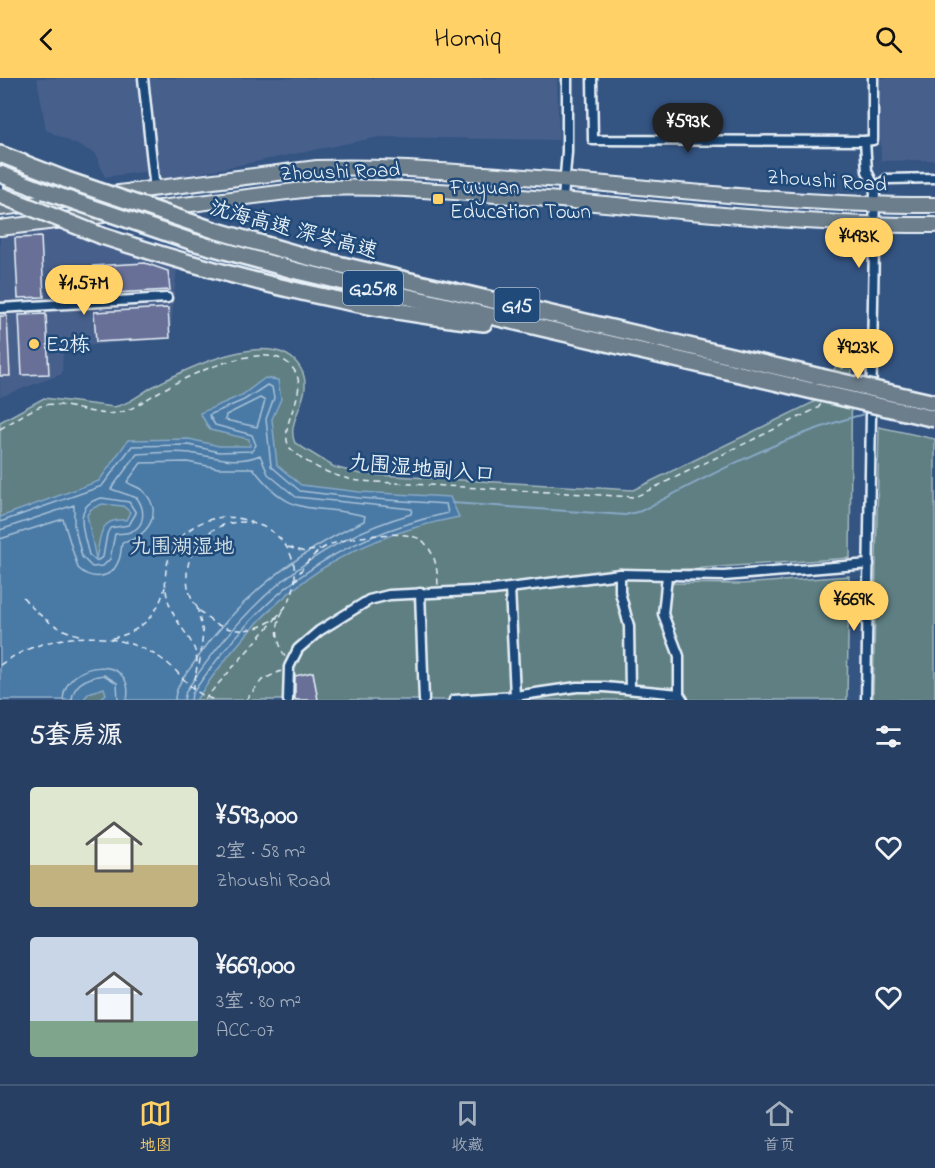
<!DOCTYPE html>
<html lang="zh">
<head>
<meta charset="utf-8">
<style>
	body { margin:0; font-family:"Indie Flower","LXGW WenKai TC",sans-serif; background:#334a6b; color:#f1f3f6; height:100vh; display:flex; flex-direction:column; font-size:22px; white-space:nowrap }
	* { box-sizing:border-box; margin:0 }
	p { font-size:20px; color:#a4afbe }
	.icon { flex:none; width:33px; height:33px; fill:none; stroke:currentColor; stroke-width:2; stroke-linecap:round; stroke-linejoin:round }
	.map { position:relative; height:622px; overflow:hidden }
	.side { display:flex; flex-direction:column; background:#273f62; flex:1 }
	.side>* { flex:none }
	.price { position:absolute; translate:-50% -51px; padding:0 14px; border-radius:21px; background:#ffd166; color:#111; font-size:20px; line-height:39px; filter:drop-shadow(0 2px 3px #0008) }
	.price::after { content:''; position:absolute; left:50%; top:36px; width:18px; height:14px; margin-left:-9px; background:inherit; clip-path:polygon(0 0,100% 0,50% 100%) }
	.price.selected { background:#222; color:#fff }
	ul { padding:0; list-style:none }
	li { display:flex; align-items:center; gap:18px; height:150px; padding:0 30px }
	li span { display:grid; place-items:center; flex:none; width:168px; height:120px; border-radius:6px; color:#555 }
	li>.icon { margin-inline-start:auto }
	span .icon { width:72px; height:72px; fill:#fffc; stroke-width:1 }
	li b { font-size:26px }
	h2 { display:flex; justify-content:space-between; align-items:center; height:72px; padding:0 30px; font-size:26px }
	header { display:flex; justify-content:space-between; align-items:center; height:78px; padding:0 30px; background:#ffd166; color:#111; font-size:27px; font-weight:600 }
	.tabs { display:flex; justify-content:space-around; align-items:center; height:84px; border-top:2px solid #435877; background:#273f62; font-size:16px; color:#a4afbe }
	.tabs a { display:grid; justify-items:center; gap:3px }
	.tabs .selected { color:#ffd166 }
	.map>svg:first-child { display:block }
</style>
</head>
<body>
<header><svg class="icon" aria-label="back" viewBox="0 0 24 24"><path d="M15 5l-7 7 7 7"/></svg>Homiq<svg class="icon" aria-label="search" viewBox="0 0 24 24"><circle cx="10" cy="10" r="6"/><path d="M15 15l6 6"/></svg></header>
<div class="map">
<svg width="935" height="622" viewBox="0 0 935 622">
	<rect width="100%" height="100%" fill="#345482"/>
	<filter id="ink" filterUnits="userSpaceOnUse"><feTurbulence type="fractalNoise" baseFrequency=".0167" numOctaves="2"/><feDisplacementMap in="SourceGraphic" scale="12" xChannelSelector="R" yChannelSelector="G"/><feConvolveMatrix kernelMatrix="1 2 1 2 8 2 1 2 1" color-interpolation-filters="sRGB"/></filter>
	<g filter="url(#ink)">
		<g fill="#465f8b">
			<polygon points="37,0 138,0 150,93 105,99 96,76 46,52"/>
			<polygon points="147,0 557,0 559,62 379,59 159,103"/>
			<polygon points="880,0 935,0 935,82 881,83"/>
			<polygon points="65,152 177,189 170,260 63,270 62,296 0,319 0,155"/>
		</g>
		<g fill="#5e7f83" stroke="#a3b8be" stroke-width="1.5">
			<path d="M848 269H852L850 480 674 492 673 505 741 506 849 498 847 622H0V344L44 320 114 329C129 326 140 316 154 308 186 291 276 246 301 291 316 318 284 342 295 365L334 389 361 396 633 412 814 324Z"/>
			<polygon points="879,349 935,361 935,622 873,622"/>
		</g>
		<path fill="#4879a5" stroke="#88a9c6" stroke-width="1.5" fill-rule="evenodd" d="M265 300 278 302 281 321 272 341 277 387 301 407 360 414 450 419 459 439C334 463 266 519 196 622H99L106 616 104 610 89 615 83 622H0V439L99 403 128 362 189 361 219 368H250L249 361 210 352 200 335 242 317ZM102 426 123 428 130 434 126 442C97 440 101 460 96 481L87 437 91 431Z"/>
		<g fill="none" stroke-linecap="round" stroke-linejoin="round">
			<g stroke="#a8c1d7" stroke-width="1.5">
				<polygon points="260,320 265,323 257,349 225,342 226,337"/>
				<path d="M102 420 129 424 136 435 129 447 110 450 107 456 103 479 96 483 89 477C84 456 71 426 102 420Z"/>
				<path d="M0 444 102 408 132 368 189 367 219 374 252 373 256 367 252 357 215 347 209 337 244 322 267 307 272 309 274 320 266 341 271 388 300 413 359 420 446 426 448 435C328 462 261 516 192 616L191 622"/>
				<path d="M0 452 74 427V447L82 479 92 489 103 488 110 481 115 456C120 455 125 456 130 454 146 449 145 431 137 420L111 411 137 376C154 375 173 373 190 375 213 379 238 387 260 377L268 396 296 419 412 431 411 436C309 465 244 527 186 613L184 622"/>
				<path d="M0 461 63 441 78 490C90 502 111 502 118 484 121 479 121 471 122 465 146 460 166 435 143 413 139 409 132 408 127 404L141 385 187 384 218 390H253C293 443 309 424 365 438L364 443C296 475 239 519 196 582 188 594 175 607 175 622"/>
				<path d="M63 622C64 582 136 575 127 622"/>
				<path d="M72 622C73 605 89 599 104 597L117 605 118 622"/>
			</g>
			<path stroke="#88a9c6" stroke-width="2" d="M452 425 625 437 641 433C715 394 787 356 868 335"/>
		</g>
		<g fill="#677098" stroke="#e8f1f8" stroke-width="1.5">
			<polygon points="41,159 44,219 18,220 15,160"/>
			<polygon points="145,185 168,193 170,212 95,216 93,188"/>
			<polygon points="168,230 170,260 96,264 94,234"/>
			<polygon points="46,236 49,296 22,297 19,237"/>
			<polygon points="0,238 7,238 10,298 0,298"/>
			<polygon points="313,594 318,622 295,622 295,598"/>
		</g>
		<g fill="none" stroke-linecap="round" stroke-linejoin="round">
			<defs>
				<g id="street">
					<polyline points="143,0 155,112"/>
					<polyline points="592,0 593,62 865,63 873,62 873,0"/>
					<polyline points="865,63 867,93 875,110"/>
					<polyline points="875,110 887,101 935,100"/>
					<polyline points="563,121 567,74 567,0"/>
					<polyline points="0,230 167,220"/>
					<polyline points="620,496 620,514 629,548 630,611"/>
					<polyline points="667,498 663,536 679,578 679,616 683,622"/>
					<polyline points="510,510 515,618"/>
					<polyline points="420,515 424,622"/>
					<polyline points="288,622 289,589 298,571 319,553 369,522 389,517 493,512 620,496 724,498 869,486"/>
					<polyline points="454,622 515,618 577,609 605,609 679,616"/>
					<polyline points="866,622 875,110"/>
				</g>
				<g id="primary">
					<path d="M0 130 317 90C374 88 429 92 485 96 635 106 785 128 935 127"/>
					<path d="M0 150 319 110C373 108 427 112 482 116 633 126 784 148 935 147"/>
				</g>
				<g id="highway">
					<polyline points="0,76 67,102"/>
					<polyline points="0,96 44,113"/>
					<polyline points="214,152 308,179 821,299"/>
					<path d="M102 158C227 199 353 231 484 245"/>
					<polyline points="193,164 297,193 817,314"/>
				</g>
			</defs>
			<use href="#street" stroke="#e8f1f8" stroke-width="13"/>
			<use href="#primary" stroke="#e8f1f8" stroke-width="18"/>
			<use href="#highway" stroke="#e8f1f8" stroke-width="20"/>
			<g stroke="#e8f1f8" stroke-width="1.5" stroke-dasharray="6 4.5" stroke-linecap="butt">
				<polyline points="842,291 852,276 865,274"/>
				<path d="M0 351C13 344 30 331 44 327 62 323 95 339 117 335 132 333 144 322 157 315 185 299 263 260 290 287 315 312 277 342 289 369 306 387 336 400 360 403L635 419 818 330 821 326"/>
				<circle cx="241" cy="498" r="54"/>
				<polyline points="288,469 305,474 320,471"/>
				<path d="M295 504C301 490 311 477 325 469 342 459 410 449 424 464 436 478 437 489 438 507"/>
				<path d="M23 519C39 539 58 553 83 558"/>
				<polyline points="197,529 203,555 199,589"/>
				<path d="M283 533C274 549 277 563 285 579"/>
				<path d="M112 560C140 555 158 537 165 509"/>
				<path d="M0 587C47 553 117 548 166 584 184 598 192 617 216 622"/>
				<path d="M196 595C201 568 185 558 174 537 158 507 164 468 193 449 211 438 231 436 251 444"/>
				<polyline points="193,612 196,596"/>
				<polyline points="204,622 279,537"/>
				<polyline points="246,622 262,602 281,593"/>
			</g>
			<use href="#street" stroke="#1f4a7a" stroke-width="8"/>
			<use href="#primary" stroke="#6c7d8b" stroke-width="14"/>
			<use href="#highway" stroke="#6c7d8b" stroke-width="15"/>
			<defs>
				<g id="highway-bridge">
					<polyline points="67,102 214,152"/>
					<polyline points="44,113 193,164"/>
					<polyline points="0,117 102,158"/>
					<polyline points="821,299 935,325"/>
					<polyline points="817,314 935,341"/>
				</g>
			</defs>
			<use href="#highway-bridge" stroke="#e8f1f8" stroke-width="20" stroke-linecap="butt"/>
			<use href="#highway-bridge" stroke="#6c7d8b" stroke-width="15"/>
		</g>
	</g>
	<g fill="#ffd166" stroke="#1f4a7a" stroke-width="2">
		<rect x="432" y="115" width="12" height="12" rx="3"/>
		<circle cx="34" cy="266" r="6"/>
	</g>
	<g text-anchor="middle" stroke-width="5" stroke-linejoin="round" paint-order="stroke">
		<g fill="#1f4a7a" stroke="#acbfd2" stroke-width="1.5">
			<rect x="343" y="193" width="60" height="34" rx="4.5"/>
			<rect x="494.5" y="210" width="45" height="34" rx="4.5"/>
		</g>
		<g font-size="20" font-weight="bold" fill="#e8f1f8">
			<text x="373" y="217">G2518</text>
			<text x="517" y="234">G15</text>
		</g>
		<g font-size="21" fill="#e8f1f8" stroke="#1f4a7a">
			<text transform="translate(340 93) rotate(-2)" y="7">Zhoushi Road</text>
			<text transform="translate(827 102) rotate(4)" y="7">Zhoushi Road</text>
			<text transform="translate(294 151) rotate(15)" y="7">沈海高速 深岑高速</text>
			<text transform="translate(422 390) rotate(5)" y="7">九围湿地副入口</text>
		</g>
		<g font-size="21" fill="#e8f1f8" stroke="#1f4a7a" text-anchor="start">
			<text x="450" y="116">Fuyuan<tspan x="450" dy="24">Education Town</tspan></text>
			<text x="46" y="273">E2栋</text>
		</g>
		<g font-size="21" fill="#d3e0e6" stroke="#1f4a7a">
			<text x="182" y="475">九围湖湿地</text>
		</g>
	</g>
</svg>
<b class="price selected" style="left:688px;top:76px">¥593K</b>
<b class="price" style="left:859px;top:191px">¥493K</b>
<b class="price" style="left:84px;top:238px">¥1.57M</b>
<b class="price" style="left:858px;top:302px">¥923K</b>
<b class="price" style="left:854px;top:554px">¥669K</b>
</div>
<section class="side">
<h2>5套房源<svg class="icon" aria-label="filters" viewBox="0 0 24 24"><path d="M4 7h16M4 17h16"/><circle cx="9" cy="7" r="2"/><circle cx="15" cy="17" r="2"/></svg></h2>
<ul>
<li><span style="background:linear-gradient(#dfe7d0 65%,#c2b280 0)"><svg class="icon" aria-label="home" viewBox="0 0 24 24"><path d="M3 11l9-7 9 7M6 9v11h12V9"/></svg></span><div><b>¥593,000</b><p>2室 · 58 m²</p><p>Zhoushi Road</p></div><svg class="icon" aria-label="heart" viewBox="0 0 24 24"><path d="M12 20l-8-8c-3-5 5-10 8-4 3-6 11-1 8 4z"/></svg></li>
<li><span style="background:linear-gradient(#c9d6e8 70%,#7fa58c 0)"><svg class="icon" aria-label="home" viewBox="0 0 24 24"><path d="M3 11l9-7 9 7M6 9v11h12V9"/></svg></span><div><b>¥669,000</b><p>3室 · 80 m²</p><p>ACC-07</p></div><svg class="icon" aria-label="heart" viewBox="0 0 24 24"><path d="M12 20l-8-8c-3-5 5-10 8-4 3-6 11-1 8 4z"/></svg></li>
</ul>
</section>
<nav class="tabs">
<a class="selected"><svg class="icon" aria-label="map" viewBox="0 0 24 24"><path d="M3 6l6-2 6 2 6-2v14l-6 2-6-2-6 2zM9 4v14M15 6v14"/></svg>地图</a>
<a><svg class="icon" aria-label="saved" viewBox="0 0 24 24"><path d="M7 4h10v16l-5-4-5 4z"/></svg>收藏</a>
<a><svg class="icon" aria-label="home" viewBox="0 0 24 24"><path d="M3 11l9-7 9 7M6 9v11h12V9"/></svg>首页</a>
</nav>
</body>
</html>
